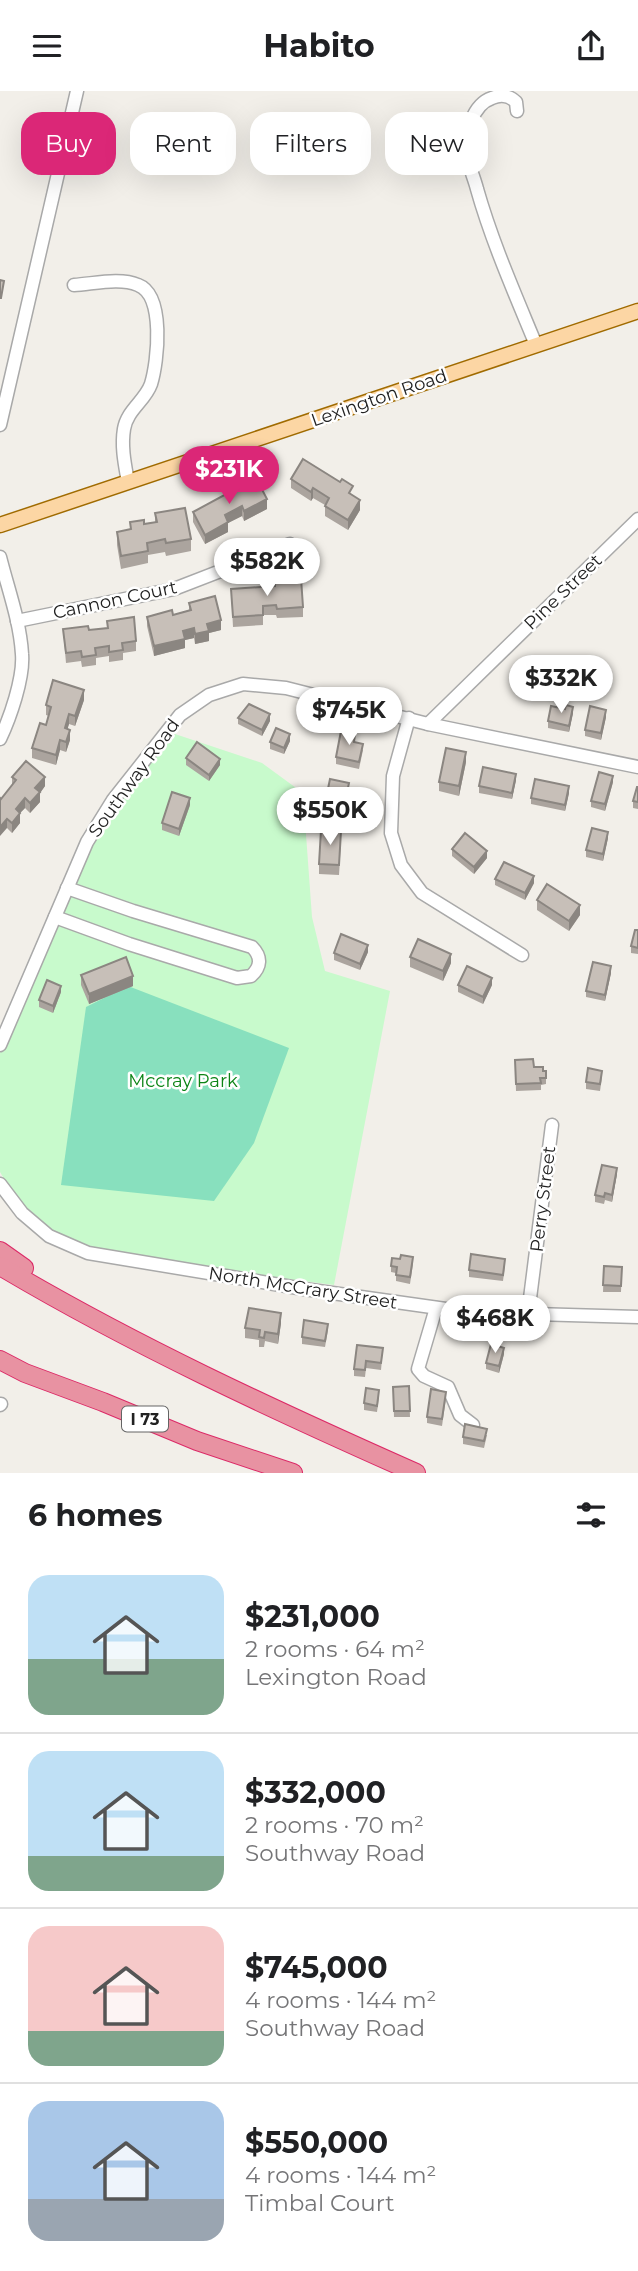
<!DOCTYPE html>
<html lang="en">
<head>
<meta charset="utf-8">
<style>
	body { margin:0; font-family:Montserrat,sans-serif; background:#f2f2f2; color:#202124; height:100vh; display:flex; flex-direction:column; font-size:26px; white-space:nowrap }
	* { box-sizing:border-box; margin:0 }
	p { font-size:23px; color:#757577 }
	.icon { flex:none; width:38px; height:38px; fill:none; stroke:currentColor; stroke-width:2; stroke-linecap:round; stroke-linejoin:round }
	.map { position:relative; height:1382px; overflow:hidden }
	.sheet { display:flex; flex-direction:column; background:#fff; flex:1 }
	.sheet>* { flex:none }
	.banner { position:absolute; left:21px; top:21px; width:597px; height:63px; display:flex; gap:14px }
	.price { position:absolute; translate:-50% -60px; padding:0 16px; border-radius:24px; background:#fff; color:#222; font-size:23px; line-height:46px; filter:drop-shadow(0 2px 4px #0008) }
	.price::after { content:''; position:absolute; left:50%; top:42px; width:21px; height:16px; margin-left:-10px; background:inherit; clip-path:polygon(0 0,100% 0,50% 100%) }
	.price.on { background:#db2777; color:#fff }
	ul { padding:0; list-style:none }
	li { display:flex; align-items:center; gap:21px; height:175px; padding:0 28px }
	li+li { border-top:2px solid #e0e0e0 }
	li span { display:grid; place-items:center; flex:none; width:196px; height:140px; border-radius:21px; color:#555 }
	li>.icon { margin-inline-start:auto }
	span .icon { width:84px; height:84px; fill:#fffc; stroke-width:1 }
	li b { font-size:30px }
	h2 { display:flex; justify-content:space-between; align-items:center; height:84px; padding:0 28px; font-size:30px }
	.pill { padding:0 24px; border-radius:21px; background:#fff; box-shadow:0 7px 28px #0002; font-size:24px; line-height:63px }
	.pill.on { background:#db2777; color:#fff }
	header { display:flex; justify-content:space-between; align-items:center; height:91px; padding:0 28px; background:#fff; font-size:32px; font-weight:700 }
	.map>svg:first-child { display:block }
</style>
</head>
<body>
<header><svg class="icon" aria-label="menu" viewBox="0 0 24 24"><path d="M4 6h16M4 12h16M4 18h16"/></svg>Habito<svg class="icon" aria-label="share" viewBox="0 0 24 24"><path d="M12 15V3M7 8l5-5 5 5M5 13v7h14v-7"/></svg></header>
<div class="map">
<svg width="638" height="1382" viewBox="0 0 638 1382">
	<rect width="100%" height="100%" fill="#f2efe9"/>
	<polygon fill="#c8facc" points="172,642 262,672 303,702 312,826 325,880 390,900 334,1194 168,1172 67,1153 14,1105 0,1081 0,962 88,755"/>
	<polygon fill="#88e0be" points="128,895 289,957 254,1052 214,1110 61,1094 86,916"/>
	<g fill="none" stroke-linecap="round" stroke-linejoin="round">
		<defs>
			<g id="minor">
				<path d="M517 20 516 11C510 5 501 3 492 7 473 13 464 43 467 62 468 74 474 86 477 98 492 151 515 203 536 254"/>
				<path d="M74 194C93 193 120 186 138 194 165 204 158 270 151 293 145 310 127 319 124 338 121 356 125 374 128 391"/>
				<polyline points="0,334 77,0"/>
				<path d="M0 466C8 498 20 530 22 563 24 587 10 627 0 648"/>
				<polyline points="17,530 174,498 290,453"/>
				<polyline points="409,627 393,685 391,742 401,774 422,802 522,864"/>
				<polyline points="428,633 638,428"/>
				<path d="M55 826 129 853 237 887 251 885C261 876 262 866 252 856L133 820 67 797"/>
				<polyline points="0,954 87,751 113,709 180,624 209,604 243,593 286,597 428,633 638,676"/>
				<polyline points="0,1093 22,1122 49,1145 88,1162 304,1198 467,1221 638,1226"/>
				<polyline points="436,1217 418,1278 424,1285 448,1296 460,1324 473,1334"/>
				<polyline points="528,1223 552,1034"/>
				<polyline points="0,1314 1,1313"/>
			</g>
			<polyline id="major" points="0,434 638,220"/>
			<g id="highway">
				<polyline points="0,1160 24,1177"/>
				<path d="M0 1175C133 1254 274 1319 416 1382"/>
				<polyline points="0,1269 25,1282 103,1311 197,1350 293,1382"/>
			</g>
		</defs>
		<use href="#minor" stroke="#a9a9a9" stroke-width="15"/>
		<use href="#major" stroke="#a06b00" stroke-width="17"/>
		<use href="#highway" stroke="#dc2a67" stroke-width="20"/>
		<use href="#minor" stroke="#fff" stroke-width="12"/>
		<use href="#major" stroke="#fcd6a4" stroke-width="14"/>
		<use href="#highway" stroke="#e892a2" stroke-width="18"/>
	</g>
	<g fill="#aba49e">
		<polygon points="256,387 267,418 244,430 242,425 228,432 228,441 205,453 193,431 193,421"/>
		<polygon points="291,388 353,405 360,419 348,439 325,425 325,414 313,407 311,410 291,397"/>
		<polygon points="155,422 191,448 191,460 166,465 165,461 148,464 148,472 121,478 117,454 117,441 130,439 130,431 144,433 155,431"/>
		<polygon points="231,498 303,516 303,526 277,527 276,524 263,524 263,534 233,536"/>
		<polygon points="189,512 221,539 209,542 209,550 195,553 194,547 185,549 185,557 154,565 147,535 147,526 173,524 189,519"/>
		<polygon points="107,530 136,550 136,560 123,562 123,569 109,571 109,565 96,567 96,574 82,576 81,570 66,572 63,538 89,539 107,537"/>
		<polygon points="84,609 75,635 69,633 67,638 70,649 66,661 60,659 56,674 32,667 32,657 46,634 49,625 46,624 46,614"/>
		<polygon points="573,622 569,641 548,637 548,630"/>
		<polygon points="606,626 601,649 585,645 585,639"/>
		<polygon points="238,627 270,630 262,645 238,633"/>
		<polygon points="290,650 284,663 270,658 270,651"/>
		<polygon points="355,651 363,659 359,678 336,673 336,666"/>
		<polygon points="186,667 220,674 209,690 186,674"/>
		<polygon points="466,671 459,705 439,700 439,691"/>
		<polygon points="12,686 45,695 40,702 40,711 30,722 25,717 20,722 20,732 12,742 7,737 1,708 12,694"/>
		<polygon points="516,689 512,708 479,702 479,695"/>
		<polygon points="613,691 605,720 591,716 591,710"/>
		<polygon points="638,696 638,718 633,717 633,710"/>
		<polygon points="349,701 342,735 323,731 323,722"/>
		<polygon points="569,702 565,720 531,713 531,707"/>
		<polygon points="190,714 179,745 162,739 162,732"/>
		<polygon points="608,747 603,770 586,766 586,759"/>
		<polygon points="341,750 339,784 319,783 319,773"/>
		<polygon points="452,758 487,767 474,783 452,765"/>
		<polygon points="495,788 534,792 525,809 495,794"/>
		<polygon points="537,809 580,824 569,840 537,819"/>
		<polygon points="638,839 638,863 631,862 631,855"/>
		<polygon points="368,861 360,879 334,869 334,862"/>
		<polygon points="410,866 451,872 443,890 410,876"/>
		<polygon points="611,882 605,910 586,906 586,900"/>
		<polygon points="81,884 133,895 89,913 81,894"/>
		<polygon points="458,894 492,894 483,913 458,901"/>
		<polygon points="61,901 53,922 39,916 39,909"/>
		<polygon points="515,969 543,980 546,980 546,993 541,994 541,999 516,1000"/>
		<polygon points="602,986 600,1000 586,998 586,991"/>
		<polygon points="617,1083 612,1111 605,1109 604,1113 595,1111 595,1104"/>
		<polygon points="413,1173 410,1193 396,1190 396,1182 391,1181 391,1175"/>
		<polygon points="505,1174 503,1190 469,1186 469,1179"/>
		<polygon points="604,1175 622,1176 621,1201 603,1201"/>
		<polygon points="281,1232 278,1253 265,1250 264,1256 259,1256 259,1249 245,1247 245,1237"/>
		<polygon points="328,1239 325,1256 302,1253 302,1246"/>
		<polygon points="383,1257 381,1279 366,1277 365,1286 354,1285 354,1278"/>
		<polygon points="504,1263 499,1282 486,1278 486,1272"/>
		<polygon points="409,1295 410,1326 394,1326 393,1296"/>
		<polygon points="379,1306 377,1321 364,1319 364,1312"/>
		<polygon points="446,1307 442,1335 427,1332 427,1326"/>
		<polygon points="487,1344 484,1357 463,1353 463,1346"/>
	</g>
	<g fill="#8b8681">
		<polygon points="313,397 313,407 311,410 311,401"/>
		<polygon points="267,408 267,418 244,430 244,420"/>
		<polygon points="360,409 360,419 348,439 348,429"/>
		<polygon points="242,415 242,425 228,432 228,441 205,453 205,444 225,424"/>
		<polygon points="221,529 221,539 209,542 209,550 195,553 195,543 207,533"/>
		<polygon points="194,537 194,547 185,549 185,557 154,565 154,555 183,540"/>
		<polygon points="84,599 84,609 75,635 75,625"/>
		<polygon points="573,616 573,622 569,641 569,635"/>
		<polygon points="606,619 606,626 601,649 601,642"/>
		<polygon points="69,623 69,633 65,647 65,637"/>
		<polygon points="270,623 270,630 262,645 262,639"/>
		<polygon points="70,639 70,649 66,661 66,651"/>
		<polygon points="290,643 290,650 284,663 284,657"/>
		<polygon points="60,649 60,659 56,674 56,664"/>
		<polygon points="466,661 466,671 459,705 459,695"/>
		<polygon points="220,668 220,674 209,690 209,684"/>
		<polygon points="516,683 516,689 512,708 512,702"/>
		<polygon points="613,685 613,691 605,720 605,713"/>
		<polygon points="45,686 45,695 40,702 40,711 30,722 30,712 35,697"/>
		<polygon points="349,692 349,701 342,735 342,725"/>
		<polygon points="569,695 569,702 565,720 565,714"/>
		<polygon points="25,707 25,717 20,722 20,732 12,742 12,732 16,718"/>
		<polygon points="190,707 190,714 179,745 179,738"/>
		<polygon points="7,728 7,737 0,745 0,736"/>
		<polygon points="608,741 608,747 603,770 603,763"/>
		<polygon points="487,760 487,767 474,783 474,776"/>
		<polygon points="534,785 534,792 525,809 525,802"/>
		<polygon points="580,814 580,824 569,840 569,830"/>
		<polygon points="368,854 368,861 360,879 360,873"/>
		<polygon points="451,863 451,872 443,890 443,880"/>
		<polygon points="611,875 611,882 605,910 605,904"/>
		<polygon points="133,885 133,895 89,913 89,903"/>
		<polygon points="492,887 492,894 483,913 483,906"/>
		<polygon points="61,895 61,901 53,922 53,915"/>
		<polygon points="617,1077 617,1083 612,1111 612,1104"/>
		<polygon points="281,1222 281,1232 278,1253 278,1243"/>
		<polygon points="504,1257 504,1263 499,1282 499,1275"/>
	</g>
	<g fill="#c7bfb8" stroke="#8b8681" stroke-width="2">
		<polygon points="0,189 4,190 1,207 0,207"/>
		<polygon points="303,368 340,391 342,388 353,395 349,402 360,409 348,429 325,415 329,407 313,397 311,401 291,388"/>
		<polygon points="256,387 267,408 244,420 242,415 225,424 228,431 205,444 193,421"/>
		<polygon points="185,417 191,448 166,452 165,448 147,452 148,460 121,465 117,441 131,438 130,431 144,429 144,433 157,431 155,422"/>
		<polygon points="301,487 303,516 277,518 276,514 263,515 263,524 233,526 231,498 275,495 275,488"/>
		<polygon points="215,505 221,529 207,533 209,540 195,543 194,537 183,540 185,548 154,555 147,526 172,519 173,524 191,519 189,512"/>
		<polygon points="134,526 136,550 122,552 123,559 109,561 109,555 95,557 96,564 82,566 81,560 66,562 63,538 88,535 89,539 108,537 107,530"/>
		<polygon points="53,589 84,599 75,625 69,623 65,637 70,639 66,651 60,649 56,664 32,657 40,632 46,634 51,616 46,614"/>
		<polygon points="249,613 270,623 262,639 238,627"/>
		<polygon points="566,614 573,616 569,635 548,630 551,615 565,618"/>
		<polygon points="590,615 606,619 601,642 585,639"/>
		<polygon points="276,637 290,643 284,657 270,651"/>
		<polygon points="341,640 355,643 354,651 363,653 359,671 336,666"/>
		<polygon points="197,651 220,668 209,684 186,667"/>
		<polygon points="446,657 466,661 459,695 439,691"/>
		<polygon points="26,670 45,686 35,697 40,701 30,712 25,707 16,718 20,722 12,732 7,728 0,736 0,707 1,708 16,689 12,686"/>
		<polygon points="483,676 516,683 512,702 479,695"/>
		<polygon points="599,681 613,685 605,713 591,710"/>
		<polygon points="330,688 349,692 342,725 323,722"/>
		<polygon points="535,688 569,695 565,714 531,707"/>
		<polygon points="637,696 638,696 638,711 633,710"/>
		<polygon points="172,701 190,707 179,738 162,732"/>
		<polygon points="592,737 608,741 603,763 586,759"/>
		<polygon points="321,739 341,740 339,774 319,773"/>
		<polygon points="465,742 487,760 474,776 452,758"/>
		<polygon points="504,771 534,785 525,802 495,788"/>
		<polygon points="547,793 580,814 569,830 537,809"/>
		<polygon points="635,839 638,839 638,857 631,855"/>
		<polygon points="341,843 368,854 360,873 334,862"/>
		<polygon points="418,848 451,863 443,880 410,866"/>
		<polygon points="126,866 133,885 89,903 81,884"/>
		<polygon points="593,871 611,875 605,904 586,900"/>
		<polygon points="467,875 492,887 483,906 458,894"/>
		<polygon points="47,889 61,895 53,915 39,909"/>
		<polygon points="533,968 534,976 543,976 543,980 546,980 546,987 540,987 541,992 516,993 515,969"/>
		<polygon points="588,977 602,980 600,993 586,991"/>
		<polygon points="602,1074 617,1077 612,1104 605,1102 604,1106 595,1104"/>
		<polygon points="471,1163 505,1168 503,1184 469,1179"/>
		<polygon points="401,1164 413,1166 410,1186 396,1184 397,1176 391,1175 392,1167 400,1168"/>
		<polygon points="604,1175 622,1176 621,1195 603,1194"/>
		<polygon points="249,1217 281,1222 278,1243 265,1241 264,1247 259,1246 260,1239 245,1237"/>
		<polygon points="304,1229 328,1233 325,1250 302,1246"/>
		<polygon points="491,1253 504,1257 499,1275 486,1272"/>
		<polygon points="357,1254 383,1257 381,1272 366,1270 365,1279 354,1278"/>
		<polygon points="409,1295 410,1320 394,1320 393,1296"/>
		<polygon points="366,1297 379,1299 377,1315 364,1312"/>
		<polygon points="431,1298 446,1301 442,1328 427,1326"/>
		<polygon points="465,1333 487,1338 484,1350 463,1346"/>
	</g>
	<g text-anchor="middle" stroke-width="5" stroke-linejoin="round" paint-order="stroke">
		<rect fill="#fff" stroke="#646464" stroke-width="2" x="122" y="1315.5" width="46" height="25" rx="5"/>
		<g font-size="16" font-weight="bold" fill="#222">
			<text x="145" y="1334">I 73</text>
		</g>
		<g font-size="18" fill="#222" stroke="#fff">
			<text transform="translate(379 307) rotate(-19)" y="6">Lexington Road</text>
			<text transform="translate(563 501) rotate(-44)" y="6">Pine Street</text>
			<text transform="translate(115 509) rotate(-12)" y="6">Cannon Court</text>
			<text transform="translate(134 687) rotate(-54)" y="6">Southway Road</text>
			<text transform="translate(543 1108) rotate(-83)" y="6">Perry Street</text>
			<text transform="translate(303 1197) rotate(9)" y="6">North McCrary Street</text>
		</g>
		<g font-size="18" fill="#0c8416" stroke="#fff">
			<text x="183" y="996">Mccray Park</text>
		</g>
	</g>
</svg>
<b class="price on" style="left:229px;top:415px">$231K</b>
<b class="price" style="left:267px;top:507px">$582K</b>
<b class="price" style="left:561px;top:624px">$332K</b>
<b class="price" style="left:349px;top:656px">$745K</b>
<b class="price" style="left:330px;top:756px">$550K</b>
<b class="price" style="left:495px;top:1264px">$468K</b>
<div class="banner">
<a class="pill on">Buy</a>
<a class="pill">Rent</a>
<a class="pill">Filters</a>
<a class="pill">New</a>
</div>
</div>
<section class="sheet">
<h2>6 homes<svg class="icon" aria-label="filters" viewBox="0 0 24 24"><path d="M4 7h16M4 17h16"/><circle cx="9" cy="7" r="2"/><circle cx="15" cy="17" r="2"/></svg></h2>
<ul>
<li><span style="background:linear-gradient(#bfe0f5 60%,#7fa58c 0)"><svg class="icon" aria-label="home" viewBox="0 0 24 24"><path d="M3 11l9-7 9 7M6 9v11h12V9"/></svg></span><div><b>$231,000</b><p>2 rooms · 64 m²</p><p>Lexington Road</p></div></li>
<li><span style="background:linear-gradient(#bfe0f5 75%,#7fa58c 0)"><svg class="icon" aria-label="home" viewBox="0 0 24 24"><path d="M3 11l9-7 9 7M6 9v11h12V9"/></svg></span><div><b>$332,000</b><p>2 rooms · 70 m²</p><p>Southway Road</p></div></li>
<li><span style="background:linear-gradient(#f6c9c9 75%,#7fa58c 0)"><svg class="icon" aria-label="home" viewBox="0 0 24 24"><path d="M3 11l9-7 9 7M6 9v11h12V9"/></svg></span><div><b>$745,000</b><p>4 rooms · 144 m²</p><p>Southway Road</p></div></li>
<li><span style="background:linear-gradient(#a9c7e8 70%,#9aa5b1 0)"><svg class="icon" aria-label="home" viewBox="0 0 24 24"><path d="M3 11l9-7 9 7M6 9v11h12V9"/></svg></span><div><b>$550,000</b><p>4 rooms · 144 m²</p><p>Timbal Court</p></div></li>
</ul>
</section>
</body>
</html>
